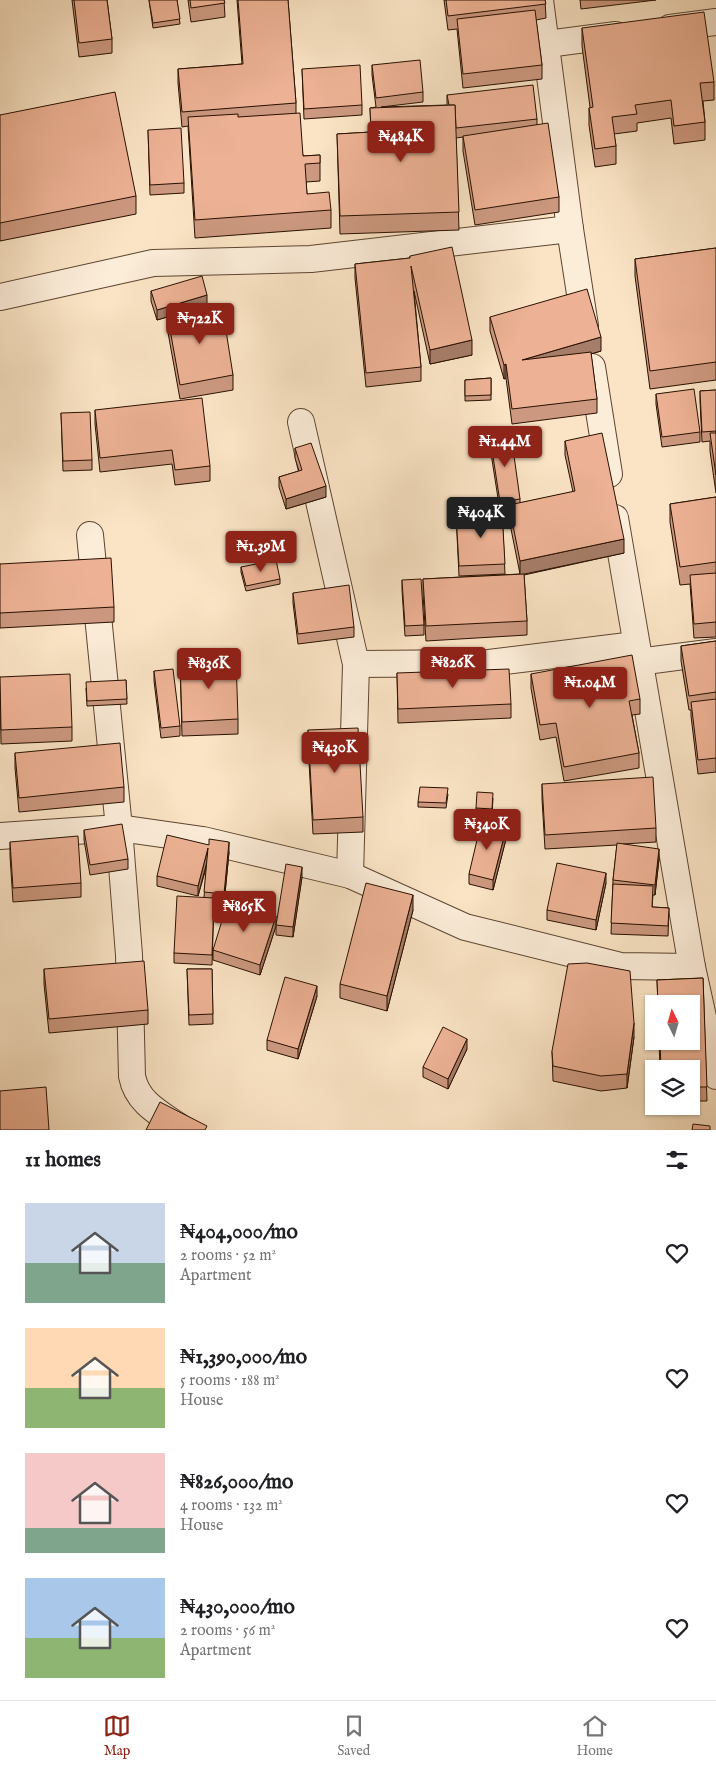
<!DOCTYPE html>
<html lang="en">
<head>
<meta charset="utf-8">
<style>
	body { margin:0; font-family:"IM FELL English",serif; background:#f6f6f6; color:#202124; height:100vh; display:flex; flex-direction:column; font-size:19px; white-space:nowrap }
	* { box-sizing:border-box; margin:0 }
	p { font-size:16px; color:#757577 }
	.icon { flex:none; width:28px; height:28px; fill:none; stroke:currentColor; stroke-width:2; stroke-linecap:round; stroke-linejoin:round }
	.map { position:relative; height:1130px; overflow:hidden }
	.panel { display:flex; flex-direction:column; background:#fff; flex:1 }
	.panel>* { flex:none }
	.needle { width:32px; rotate:355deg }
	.tools { position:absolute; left:645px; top:995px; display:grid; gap:10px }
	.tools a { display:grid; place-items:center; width:55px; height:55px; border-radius:0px; background:#fff; box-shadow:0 1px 4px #0004; font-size:25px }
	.price { position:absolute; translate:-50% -42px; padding:0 11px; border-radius:5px; background:#8f2418; color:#fff; font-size:16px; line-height:32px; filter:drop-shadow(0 1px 2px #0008) }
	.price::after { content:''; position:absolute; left:50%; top:30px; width:15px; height:11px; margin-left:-8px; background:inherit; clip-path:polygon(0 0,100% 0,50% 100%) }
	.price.selected { background:#222; color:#fff }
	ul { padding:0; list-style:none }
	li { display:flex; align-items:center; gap:15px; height:125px; padding:0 25px }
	li span { display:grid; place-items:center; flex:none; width:140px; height:100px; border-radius:0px; color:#555 }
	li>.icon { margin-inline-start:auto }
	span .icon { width:60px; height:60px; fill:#fffc; stroke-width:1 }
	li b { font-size:21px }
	h2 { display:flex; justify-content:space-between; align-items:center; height:60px; padding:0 25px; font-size:21px }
	.menu { display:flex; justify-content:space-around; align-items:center; height:70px; border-top:1px solid #e0e0e0; background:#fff; font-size:14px; color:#757577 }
	.menu a { display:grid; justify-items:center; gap:2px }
	.menu .selected { color:#8f2418 }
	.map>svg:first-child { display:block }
</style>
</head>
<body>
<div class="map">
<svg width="716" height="1130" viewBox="0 0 716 1130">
	<rect width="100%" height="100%" fill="#fae4c5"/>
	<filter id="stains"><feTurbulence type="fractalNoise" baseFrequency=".004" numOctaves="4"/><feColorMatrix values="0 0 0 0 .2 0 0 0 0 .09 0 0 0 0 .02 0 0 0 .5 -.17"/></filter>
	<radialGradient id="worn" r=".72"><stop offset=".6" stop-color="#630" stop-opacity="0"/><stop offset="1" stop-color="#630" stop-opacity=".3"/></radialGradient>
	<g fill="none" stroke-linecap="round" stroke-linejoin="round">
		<defs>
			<g id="minor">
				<polyline points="540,0 570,229 585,326"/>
				<polyline points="670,28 716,22"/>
				<polyline points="547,44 616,35"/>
				<polyline points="0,297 153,263 311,259 570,229"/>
				<polyline points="592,367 609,474"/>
				<polyline points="301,422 356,664 350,875"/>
				<polyline points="615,518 692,967 716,1076"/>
				<polyline points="638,662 716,652"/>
				<polyline points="356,664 489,663 635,645"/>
				<polyline points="0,836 119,828 90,535"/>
				<path d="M184 1130C163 1115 137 1104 132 1076L129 955 119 828 203 840 350 875 465 927 621 966 692 967"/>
			</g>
		</defs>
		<use href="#minor" stroke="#5d4531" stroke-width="28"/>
		<use href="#minor" stroke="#fcedd9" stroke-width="26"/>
	</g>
	<g fill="#cc9980" stroke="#291000">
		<polygon points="72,0 107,0 112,39 112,53 79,57"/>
		<polygon points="149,0 177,0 180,24 153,28"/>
		<polygon points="188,0 224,0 225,17 191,22"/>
		<polygon points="237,0 288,0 296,103 296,113 303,156 320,155 320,181 306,182 307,194 331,210 331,228 195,238 188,126 182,127 178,83 178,69 242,64"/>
		<polygon points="444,0 545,0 546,18 536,20 542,65 542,79 463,88 457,29 448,30"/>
		<polygon points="580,0 656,0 581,9"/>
		<polygon points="582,28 714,82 714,100 703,101 705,122 705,140 674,144 671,118 637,123 637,131 614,134 616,146 616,164 595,167 589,125 589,108 590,107 582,46"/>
		<polygon points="372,65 423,92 423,102 381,107 447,105 447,95 537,119 537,125 559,197 559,212 475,225 463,151 463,137 456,138 459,230 340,234 337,134 371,132 370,108 376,107 372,75"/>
		<polygon points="302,69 362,105 362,115 304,119"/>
		<polygon points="0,115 136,196 136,214 0,241"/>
		<polygon points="148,130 184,183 184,193 150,195"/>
		<polygon points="716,248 716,380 650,389 635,276 635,259"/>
		<polygon points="410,256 472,355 430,364 414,291 421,367 421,381 366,387 355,278 355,264 410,258"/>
		<polygon points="151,291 207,306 202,307 214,319 233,375 233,390 180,399 167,327 167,317 157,320 151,301"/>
		<polygon points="490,317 601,351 591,354 597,399 597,413 512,424 506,378 504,379 490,331"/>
		<polygon points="491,378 491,400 465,401 465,380"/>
		<polygon points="716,390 716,493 710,451 710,441 702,442 700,401 700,391"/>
		<polygon points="656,394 700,432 700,442 662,447 656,404"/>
		<polygon points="95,410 210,466 210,481 175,485 172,464 100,472 95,424"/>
		<polygon points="61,413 92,460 92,470 63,471"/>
		<polygon points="490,437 520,499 520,503 573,492 565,455 565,441 624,553 524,575 527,621 527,635 426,641 423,594 423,579 520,574 509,519 509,510 502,511 505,574 459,576 456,514 500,511 490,447"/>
		<polygon points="295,448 326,497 286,509 279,487 279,477 299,471 295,458"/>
		<polygon points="716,497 716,637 694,638 690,584 680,585 670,522 670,504"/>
		<polygon points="0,564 114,607 114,622 0,628"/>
		<polygon points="241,567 280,579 280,584 246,591 241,572"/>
		<polygon points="402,580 424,625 424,635 405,636 402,590"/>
		<polygon points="293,593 354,627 354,637 298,644 293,603"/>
		<polygon points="716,641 716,772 698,774 691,716 691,710 689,710 681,661 681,646"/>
		<polygon points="180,661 238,719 238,734 182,736"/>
		<polygon points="154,671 180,726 180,736 161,738 154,681"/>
		<polygon points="397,673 511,704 511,718 398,723"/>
		<polygon points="531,674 640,699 640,714 632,715 639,753 639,768 564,781 556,737 540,740 531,688"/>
		<polygon points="0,677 72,727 72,741 1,744"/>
		<polygon points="126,680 127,704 87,706 86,688"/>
		<polygon points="308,730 363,817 363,832 313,834 308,744"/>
		<polygon points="15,753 124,787 124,802 19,812 15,768"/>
		<polygon points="542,784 656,828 656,842 623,844 659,859 655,895 653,895 652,907 669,908 668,936 611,934 613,880 617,845 545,849 542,799"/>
		<polygon points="448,794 446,808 418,807 418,802"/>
		<polygon points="493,798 492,815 476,813 476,808"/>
		<polygon points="84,830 128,859 128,869 90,875 84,840"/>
		<polygon points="506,839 493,890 469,884 469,874"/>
		<polygon points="10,842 81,883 81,897 13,902 10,856"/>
		<polygon points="229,852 224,904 214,903 212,965 174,963 174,953 204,897 207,865 198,896 157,886 157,876"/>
		<polygon points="302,877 293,937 276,935 276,925"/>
		<polygon points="606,883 596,930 547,920 547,910"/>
		<polygon points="413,910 387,1011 340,998 340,984"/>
		<polygon points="276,926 260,975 213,960 213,950"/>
		<polygon points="44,969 148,1010 148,1024 49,1033 44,984"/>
		<polygon points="187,969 212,969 213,1024 189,1025"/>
		<polygon points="703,978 707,1101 691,1101 691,1069 660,1069 659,1041 691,1041 691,1004 658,1004 657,980"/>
		<polygon points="317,996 298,1059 267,1050 267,1040"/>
		<polygon points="634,1037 627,1088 601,1091 553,1081 552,1051"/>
		<polygon points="467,1049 448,1089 423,1077 423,1067"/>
	</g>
	<g fill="#a67d68" stroke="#291000">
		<polygon points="207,295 207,306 168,317 167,313 167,317 157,320 157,310"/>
		<polygon points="601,337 601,351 522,374 522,360"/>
		<polygon points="472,340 472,355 430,364 430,350"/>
		<polygon points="506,364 506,378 504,379 504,365"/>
		<polygon points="326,486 326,497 286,509 286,499"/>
		<polygon points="624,539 624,553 520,575 520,561"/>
		<polygon points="506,829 506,839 493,890 493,880"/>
		<polygon points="229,842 229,852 224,904 224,894"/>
		<polygon points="208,848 208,858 198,896 198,886"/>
		<polygon points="659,849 659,859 655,895 655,885"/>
		<polygon points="302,867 302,877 293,937 293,927"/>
		<polygon points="606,873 606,883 596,930 596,920"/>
		<polygon points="413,895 413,910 387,1011 387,996"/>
		<polygon points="276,916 276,926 260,975 260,965"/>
		<polygon points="317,986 317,996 298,1059 298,1049"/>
		<polygon points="634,1023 634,1037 627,1088 627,1074"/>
		<polygon points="467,1039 467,1049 448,1089 448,1079"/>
	</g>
	<g fill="#edb295" stroke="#291000">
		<polygon points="74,0 107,0 112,39 79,43"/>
		<polygon points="149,0 177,0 180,19 153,23"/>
		<polygon points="190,0 224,0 225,3 191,8"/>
		<polygon points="238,0 288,0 296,103 182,112 178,69 243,64"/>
		<polygon points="446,0 545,0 546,4 448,16"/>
		<polygon points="535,10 542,65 463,74 457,19"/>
		<polygon points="704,12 714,82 700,83 705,122 674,126 671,100 635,105 637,114 612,117 616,146 595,149 589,108 593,107 582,28"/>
		<polygon points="420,60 423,92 376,98 372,65"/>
		<polygon points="360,65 362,105 304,109 302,69"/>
		<polygon points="533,85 537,119 456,128 455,105 449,105 447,95"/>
		<polygon points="115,92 136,196 0,223 0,115"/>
		<polygon points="455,105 459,212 340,216 337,134 371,132 370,108"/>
		<polygon points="300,113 303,156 320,155 320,163 305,164 307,194 329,192 331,210 195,220 188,117 238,114 238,117"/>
		<polygon points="548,123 559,197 475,210 463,136"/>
		<polygon points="181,128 184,183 150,185 148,130"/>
		<polygon points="452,247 472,340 430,350 411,266 421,367 366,373 355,264 410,258 410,256"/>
		<polygon points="716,248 716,362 650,371 635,259"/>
		<polygon points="202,276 207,295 157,310 151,291"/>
		<polygon points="587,289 601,337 522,360 591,352 597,399 512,409 506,364 504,365 490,317"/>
		<polygon points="212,305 214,319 224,318 233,375 180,385 167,313"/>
		<polygon points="491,378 491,395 465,396 465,380"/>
		<polygon points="694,389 700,432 662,437 656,394"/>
		<polygon points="716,390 716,431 702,432 700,391"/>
		<polygon points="202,398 210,466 175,470 172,450 100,458 95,410"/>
		<polygon points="90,412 92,460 63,461 61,413"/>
		<polygon points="602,433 624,539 520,561 509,505 575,491 565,441"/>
		<polygon points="710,433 716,433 716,475"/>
		<polygon points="511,434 520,499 500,502 490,437"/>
		<polygon points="311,443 326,486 286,499 279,477 302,470 295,448"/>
		<polygon points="716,497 716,562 680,567 670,504"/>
		<polygon points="502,511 505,564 459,566 456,514"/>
		<polygon points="111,558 114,607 0,613 0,564"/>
		<polygon points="276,560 280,579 246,586 241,567"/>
		<polygon points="716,573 716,622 694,624 690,575"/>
		<polygon points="524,574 527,621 426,626 423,579"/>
		<polygon points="421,579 424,625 405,626 402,580"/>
		<polygon points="349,585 354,627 298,634 293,593"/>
		<polygon points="716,641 716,692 689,696 681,646"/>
		<polygon points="632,655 640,699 629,701 639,753 564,767 556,723 540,725 531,674"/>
		<polygon points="236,659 238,719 182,722 180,661"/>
		<polygon points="173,669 180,726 161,728 154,671"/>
		<polygon points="509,669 511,704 398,709 397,673"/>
		<polygon points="70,674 72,727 1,730 0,677"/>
		<polygon points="126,680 127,699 87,701 86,682"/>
		<polygon points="716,699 716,758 698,760 691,702"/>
		<polygon points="358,728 363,817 313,820 308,730"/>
		<polygon points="120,743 124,787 19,798 15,753"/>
		<polygon points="653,777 656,828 545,835 542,784"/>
		<polygon points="420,787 448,788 446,803 418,802"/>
		<polygon points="477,792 493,793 492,809 476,808"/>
		<polygon points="481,823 506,829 493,880 469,874"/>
		<polygon points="122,824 128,859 90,865 84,830"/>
		<polygon points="167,835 209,845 209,839 229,842 224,894 204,892 208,848 198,886 157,876"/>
		<polygon points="78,836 81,883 13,888 10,842"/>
		<polygon points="617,843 659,849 655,885 613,880"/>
		<polygon points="557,863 606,873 596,920 547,910"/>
		<polygon points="286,864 302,867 293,927 276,925"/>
		<polygon points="366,883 413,895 387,996 340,984"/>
		<polygon points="613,884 653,886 652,907 669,908 668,926 611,923"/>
		<polygon points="177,896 214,898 212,955 174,953"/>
		<polygon points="228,901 276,916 260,965 213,950"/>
		<polygon points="144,961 148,1010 49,1019 44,969"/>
		<polygon points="587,963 630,971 634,1023 627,1074 601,1076 553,1066 552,1051 568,964"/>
		<polygon points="187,969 212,969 213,1014 189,1015"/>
		<polygon points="285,977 317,986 298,1049 267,1040"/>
		<polygon points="703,978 707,1087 691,1087 691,1069 661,1069 660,1041 691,1041 691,1004 658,1004 657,980"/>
		<polygon points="443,1027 467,1039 448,1079 423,1067"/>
		<polygon points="46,1087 49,1130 0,1130 0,1091"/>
		<polygon points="160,1102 207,1126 205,1130 146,1130"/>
		<polygon points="693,1124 710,1126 710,1130 692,1130"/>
	</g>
	<rect width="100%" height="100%" filter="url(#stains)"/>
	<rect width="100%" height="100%" fill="url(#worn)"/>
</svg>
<div class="tools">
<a><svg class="needle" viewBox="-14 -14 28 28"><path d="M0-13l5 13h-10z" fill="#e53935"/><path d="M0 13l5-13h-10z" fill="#757577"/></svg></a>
<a><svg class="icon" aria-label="layers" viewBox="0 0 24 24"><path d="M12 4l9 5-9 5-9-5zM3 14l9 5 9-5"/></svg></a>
</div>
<b class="price" style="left:401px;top:163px">₦484K</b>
<b class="price" style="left:200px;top:345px">₦722K</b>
<b class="price" style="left:505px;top:468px">₦1.44M</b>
<b class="price selected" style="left:481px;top:539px">₦404K</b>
<b class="price" style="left:261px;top:573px">₦1.39M</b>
<b class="price" style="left:453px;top:689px">₦826K</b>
<b class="price" style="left:209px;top:690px">₦836K</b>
<b class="price" style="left:590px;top:709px">₦1.04M</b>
<b class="price" style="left:335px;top:774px">₦430K</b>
<b class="price" style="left:487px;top:851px">₦340K</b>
<b class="price" style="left:244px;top:933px">₦865K</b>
</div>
<section class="panel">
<h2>11 homes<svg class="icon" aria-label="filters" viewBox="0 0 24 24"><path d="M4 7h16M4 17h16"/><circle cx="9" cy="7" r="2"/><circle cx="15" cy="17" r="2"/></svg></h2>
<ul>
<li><span style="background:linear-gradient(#c9d6e8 60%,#7fa58c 0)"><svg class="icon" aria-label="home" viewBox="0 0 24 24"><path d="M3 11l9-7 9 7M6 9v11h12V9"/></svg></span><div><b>₦404,000/mo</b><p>2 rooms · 52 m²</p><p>Apartment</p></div><svg class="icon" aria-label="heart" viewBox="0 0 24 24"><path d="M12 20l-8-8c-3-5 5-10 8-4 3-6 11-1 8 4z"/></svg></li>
<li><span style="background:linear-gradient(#ffd9b3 60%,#8fb573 0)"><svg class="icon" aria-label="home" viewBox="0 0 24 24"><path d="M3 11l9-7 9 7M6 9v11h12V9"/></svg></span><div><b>₦1,390,000/mo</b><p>5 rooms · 188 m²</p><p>House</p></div><svg class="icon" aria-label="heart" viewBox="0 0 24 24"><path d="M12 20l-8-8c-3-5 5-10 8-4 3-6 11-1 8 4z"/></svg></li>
<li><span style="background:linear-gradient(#f6c9c9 75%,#7fa58c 0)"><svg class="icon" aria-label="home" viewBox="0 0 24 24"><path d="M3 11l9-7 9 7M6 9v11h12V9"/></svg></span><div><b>₦826,000/mo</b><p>4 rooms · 132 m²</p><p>House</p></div><svg class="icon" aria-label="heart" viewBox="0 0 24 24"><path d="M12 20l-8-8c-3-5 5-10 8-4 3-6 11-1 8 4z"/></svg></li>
<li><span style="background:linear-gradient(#a9c7e8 60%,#8fb573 0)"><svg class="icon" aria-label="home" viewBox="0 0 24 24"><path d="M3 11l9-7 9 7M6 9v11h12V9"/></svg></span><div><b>₦430,000/mo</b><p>2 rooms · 56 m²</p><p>Apartment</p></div><svg class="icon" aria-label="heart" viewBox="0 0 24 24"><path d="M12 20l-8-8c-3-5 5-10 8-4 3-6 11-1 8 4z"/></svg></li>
</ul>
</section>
<nav class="menu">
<a class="selected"><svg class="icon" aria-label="map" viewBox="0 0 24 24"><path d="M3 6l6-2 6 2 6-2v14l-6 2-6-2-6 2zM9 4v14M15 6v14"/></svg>Map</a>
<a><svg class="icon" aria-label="saved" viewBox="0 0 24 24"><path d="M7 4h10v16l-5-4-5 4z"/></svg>Saved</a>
<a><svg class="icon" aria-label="home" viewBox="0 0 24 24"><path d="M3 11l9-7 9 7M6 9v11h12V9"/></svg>Home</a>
</nav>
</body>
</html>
